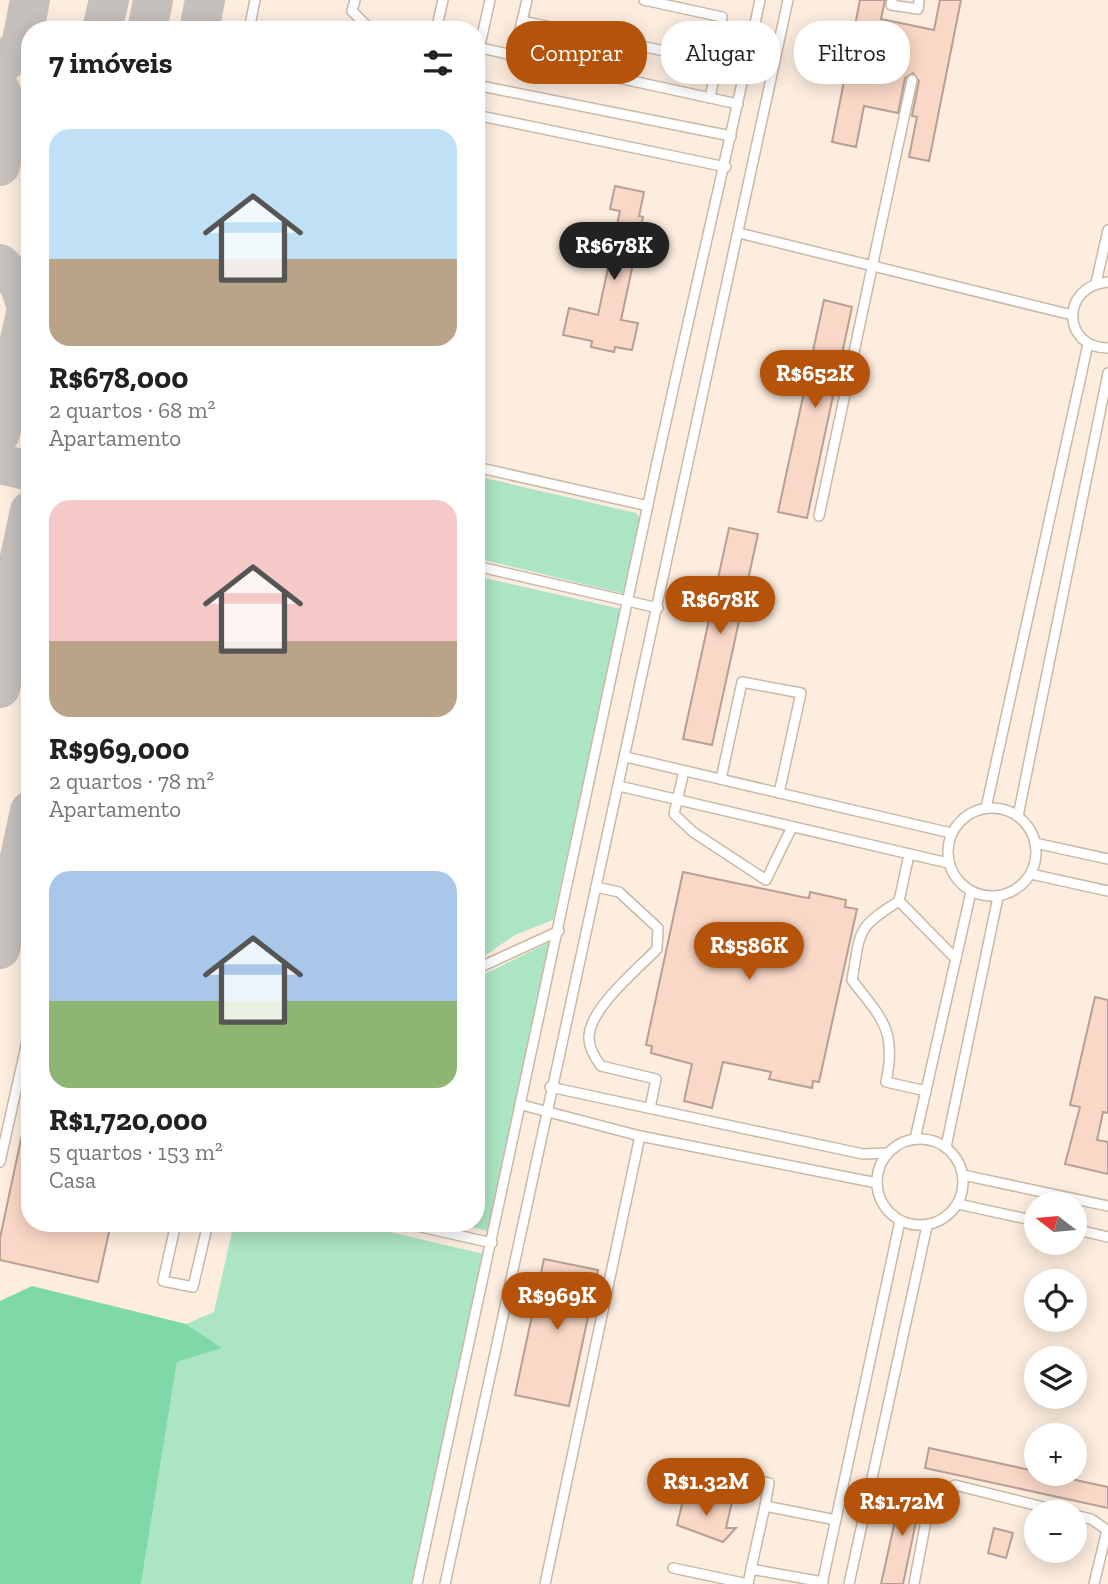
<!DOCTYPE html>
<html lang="pt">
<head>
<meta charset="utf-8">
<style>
	body { margin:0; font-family:"Zilla Slab",serif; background:#f6f6f6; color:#202124; height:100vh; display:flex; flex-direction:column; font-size:26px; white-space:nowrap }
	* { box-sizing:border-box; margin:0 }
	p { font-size:23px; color:#757577 }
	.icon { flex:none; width:38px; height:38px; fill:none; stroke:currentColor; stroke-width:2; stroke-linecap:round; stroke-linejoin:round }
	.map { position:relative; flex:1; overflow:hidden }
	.sheet { position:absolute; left:21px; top:21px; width:464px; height:1211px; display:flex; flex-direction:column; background:#fff; border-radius:28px; box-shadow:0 4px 18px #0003 }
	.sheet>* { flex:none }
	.guide { position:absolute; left:506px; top:21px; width:497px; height:63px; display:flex; gap:14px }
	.needle { width:46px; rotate:286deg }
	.fabs { position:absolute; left:1024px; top:1192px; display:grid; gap:14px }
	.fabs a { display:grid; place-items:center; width:63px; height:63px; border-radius:50%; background:#fff; box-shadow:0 4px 18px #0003; font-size:35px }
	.price { position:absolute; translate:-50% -60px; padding:0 16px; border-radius:24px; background:#b45309; color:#fff; font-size:23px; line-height:46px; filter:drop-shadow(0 2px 4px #0008) }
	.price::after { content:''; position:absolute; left:50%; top:42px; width:21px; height:16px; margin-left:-10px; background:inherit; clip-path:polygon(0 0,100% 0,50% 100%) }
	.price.on { background:#222; color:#fff }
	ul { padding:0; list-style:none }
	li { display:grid; align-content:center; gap:14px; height:371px; padding:0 28px }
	li span { display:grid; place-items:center; height:217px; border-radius:21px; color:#555 }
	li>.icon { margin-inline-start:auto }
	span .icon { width:126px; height:126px; fill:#fffc; stroke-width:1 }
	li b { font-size:30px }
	h2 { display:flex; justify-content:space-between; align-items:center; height:84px; padding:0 28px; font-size:30px }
	.chip { padding:0 24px; border-radius:28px; background:#fff; box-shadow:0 4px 18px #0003; font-size:24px; line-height:63px }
	.chip.on { background:#b45309; color:#fff }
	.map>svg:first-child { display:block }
</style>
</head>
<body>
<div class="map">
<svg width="1108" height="1584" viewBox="0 0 1108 1584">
	<rect width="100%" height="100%" fill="#fdf9f5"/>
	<path fill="#fdeddf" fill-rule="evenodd" d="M0 0H1108V1584H0ZM30 30H476V1223H30ZM1036 1204H1074V1242H1036ZM1036 1281H1074V1320H1036ZM1036 1358H1074V1396H1036ZM1036 1435H1074V1474H1036ZM1036 1512H1074V1550H1036Z"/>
	<g fill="#ace5c4">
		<polygon points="476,476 636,513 642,521 625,594 476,558"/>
		<polygon points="476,576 621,609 553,920 515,935 476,962"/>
		<polygon points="550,942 489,1231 452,1223 476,1223 476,978"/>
		<polygon points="234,1223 351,1223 484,1254 412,1584 141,1584 177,1362 221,1348 186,1324 214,1312"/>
	</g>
	<polygon fill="#7fd8a7" points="32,1286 186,1324 222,1348 177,1362 141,1584 0,1584 0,1301"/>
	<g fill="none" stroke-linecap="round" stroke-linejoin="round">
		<g stroke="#c6c0bc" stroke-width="40">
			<polyline points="102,30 109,0"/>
			<polyline points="147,30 153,0"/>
			<polyline points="199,30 205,0"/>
			<polyline points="0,66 21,46 30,0"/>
			<polyline points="0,90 11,116 0,166"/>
			<polyline points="0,264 19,284 27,307"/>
			<polyline points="0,433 30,294"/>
			<polyline points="0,464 30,471"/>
			<polyline points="0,650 30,511"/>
			<polyline points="0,688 13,626"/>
			<polyline points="0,949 30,811"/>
		</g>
	</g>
	<g fill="#fad8c7" stroke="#b79f94" stroke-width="2">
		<polygon points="860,0 885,0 881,19 934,30 940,0 961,0 929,161 909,157 917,117 912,116 919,81 913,73 905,78 898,113 864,106 856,147 832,142"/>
		<polygon points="615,186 644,192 639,216 643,217 621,320 638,323 632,350 615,347 614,352 591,347 592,341 563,335 569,308 598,315 620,211 610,209"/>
		<polygon points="824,300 852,307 807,518 778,512"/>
		<polygon points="729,528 758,534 712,745 683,739"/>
		<polygon points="683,872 802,897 809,898 810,892 846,900 845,907 857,909 819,1082 813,1081 812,1088 769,1079 771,1072 723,1062 712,1108 684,1101 692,1064 651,1053 652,1046 646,1045"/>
		<polygon points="1095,997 1108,1000 1108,1113 1103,1112 1097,1140 1108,1142 1108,1174 1065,1164 1080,1107 1070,1105"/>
		<polygon points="24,1125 30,1125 30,1223 111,1223 98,1282 0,1260 0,1238"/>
		<polygon points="544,1259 598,1270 569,1406 515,1395"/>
		<polygon points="929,1448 1108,1487 1108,1508 925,1468"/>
		<polygon points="902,1489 922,1493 903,1584 881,1584"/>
		<polygon points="683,1500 732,1502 726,1528 736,1528 723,1542 677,1525"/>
		<polygon points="994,1528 1013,1533 1006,1558 988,1553"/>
	</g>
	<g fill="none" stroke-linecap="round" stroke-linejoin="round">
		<defs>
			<g id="lane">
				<polyline points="355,0 352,11 367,26 386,30"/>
				<polyline points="644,0 722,17 717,62"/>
				<polyline points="892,0 891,5 918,9 919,0"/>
				<polyline points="522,21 717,62 710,98"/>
				<polyline points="249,30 255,0"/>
				<polyline points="436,30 443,0"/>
				<polyline points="476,47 738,104"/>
				<polyline points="514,55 527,0"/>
				<polyline points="476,63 490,0"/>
				<polyline points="476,85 731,136"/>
				<polyline points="476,115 726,167"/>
				<polyline points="739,233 1072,315"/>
				<path d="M1108 282C1060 286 1062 348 1108 348"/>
				<polyline points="1096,283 1108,230"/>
				<polyline points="476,467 648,506"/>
				<polyline points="819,516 912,80"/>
				<polyline points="476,566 658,608"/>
				<polyline points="626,757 951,833"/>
				<polyline points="684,771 674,814 693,832 766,880 792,827"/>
				<polyline points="721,779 742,682 801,693 779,793"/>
				<polyline points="619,786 948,863"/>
				<circle cx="992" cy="852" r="44"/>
				<polyline points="986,808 1088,344"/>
				<polyline points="1018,816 1108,373"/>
				<polyline points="1035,843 1108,859"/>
				<path d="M909 855 899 901C855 929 861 930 852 980 882 1019 897 1030 886 1082L926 1091"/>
				<polyline points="1031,874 1108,891"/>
				<path d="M596 887 619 892 658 928 657 949C637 970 591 1007 589 1036 588 1047 595 1058 601 1066L656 1079 650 1108"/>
				<polyline points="899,901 956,959"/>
				<polyline points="476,969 559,931"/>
				<polyline points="550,1087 863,1154 888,1153"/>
				<polyline points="522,1105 640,1136 877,1183"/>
				<circle cx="920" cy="1182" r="43"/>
				<polyline points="915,1139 971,892"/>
				<polyline points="946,1147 998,897"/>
				<polyline points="0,1162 30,1028"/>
				<polyline points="963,1175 1108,1206"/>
				<polyline points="958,1204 1036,1221"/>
				<polyline points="176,1223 163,1281 193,1287 208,1223"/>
				<polyline points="404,1223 492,1243"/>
				<polyline points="1074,1229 1108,1237"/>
				<polyline points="697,1468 769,1483 765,1506"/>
				<polyline points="1074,1515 1091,1519 1107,1530 1094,1584"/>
				<polyline points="673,1568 748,1584 751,1569"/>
				<polyline points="823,1582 751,1569 765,1506 836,1520"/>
				<path d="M417 1584C495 1226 570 867 647 509 683 339 724 170 760 0"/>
				<polyline points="445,1584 788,0"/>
				<polyline points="545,1584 640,1136"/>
				<polyline points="822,1584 900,1221"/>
				<polyline points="849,1584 927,1226"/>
				<polyline points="914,1584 929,1505 941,1492 955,1485 1063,1512"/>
			</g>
		</defs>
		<use href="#lane" stroke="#cab8a6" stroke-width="12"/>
		<use href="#lane" stroke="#fff" stroke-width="9"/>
	</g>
</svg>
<div class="fabs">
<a><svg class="needle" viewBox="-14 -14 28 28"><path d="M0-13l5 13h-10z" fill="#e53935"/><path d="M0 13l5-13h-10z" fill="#757577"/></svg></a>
<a><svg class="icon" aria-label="locate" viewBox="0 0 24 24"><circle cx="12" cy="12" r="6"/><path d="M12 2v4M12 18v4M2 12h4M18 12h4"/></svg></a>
<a><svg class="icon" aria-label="layers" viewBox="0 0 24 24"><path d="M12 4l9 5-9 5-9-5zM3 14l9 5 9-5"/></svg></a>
<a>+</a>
<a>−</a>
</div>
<b class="price on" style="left:614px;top:282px">R$678K</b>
<b class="price" style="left:815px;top:410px">R$652K</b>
<b class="price" style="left:720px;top:636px">R$678K</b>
<b class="price" style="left:749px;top:982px">R$586K</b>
<b class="price" style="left:557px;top:1332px">R$969K</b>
<b class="price" style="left:706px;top:1518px">R$1.32M</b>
<b class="price" style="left:902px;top:1538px">R$1.72M</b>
<div class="guide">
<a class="chip on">Comprar</a>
<a class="chip">Alugar</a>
<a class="chip">Filtros</a>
</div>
<section class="sheet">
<h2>7 imóveis<svg class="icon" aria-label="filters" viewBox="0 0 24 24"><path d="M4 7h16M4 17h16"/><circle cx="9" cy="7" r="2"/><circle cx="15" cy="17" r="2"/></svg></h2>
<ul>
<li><span style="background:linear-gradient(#bfe0f5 60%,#b9a48a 0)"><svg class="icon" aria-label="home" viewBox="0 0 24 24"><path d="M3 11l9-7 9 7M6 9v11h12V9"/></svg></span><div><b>R$678,000</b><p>2 quartos · 68 m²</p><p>Apartamento</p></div></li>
<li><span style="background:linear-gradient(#f6c9c9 65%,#b9a48a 0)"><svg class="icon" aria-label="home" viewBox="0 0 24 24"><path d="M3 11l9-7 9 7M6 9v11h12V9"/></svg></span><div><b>R$969,000</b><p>2 quartos · 78 m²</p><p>Apartamento</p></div></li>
<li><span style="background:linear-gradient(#a9c7e8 60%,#8fb573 0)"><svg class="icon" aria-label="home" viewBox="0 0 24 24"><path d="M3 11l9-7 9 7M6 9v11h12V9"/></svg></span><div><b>R$1,720,000</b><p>5 quartos · 153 m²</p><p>Casa</p></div></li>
</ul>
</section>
</div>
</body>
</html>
